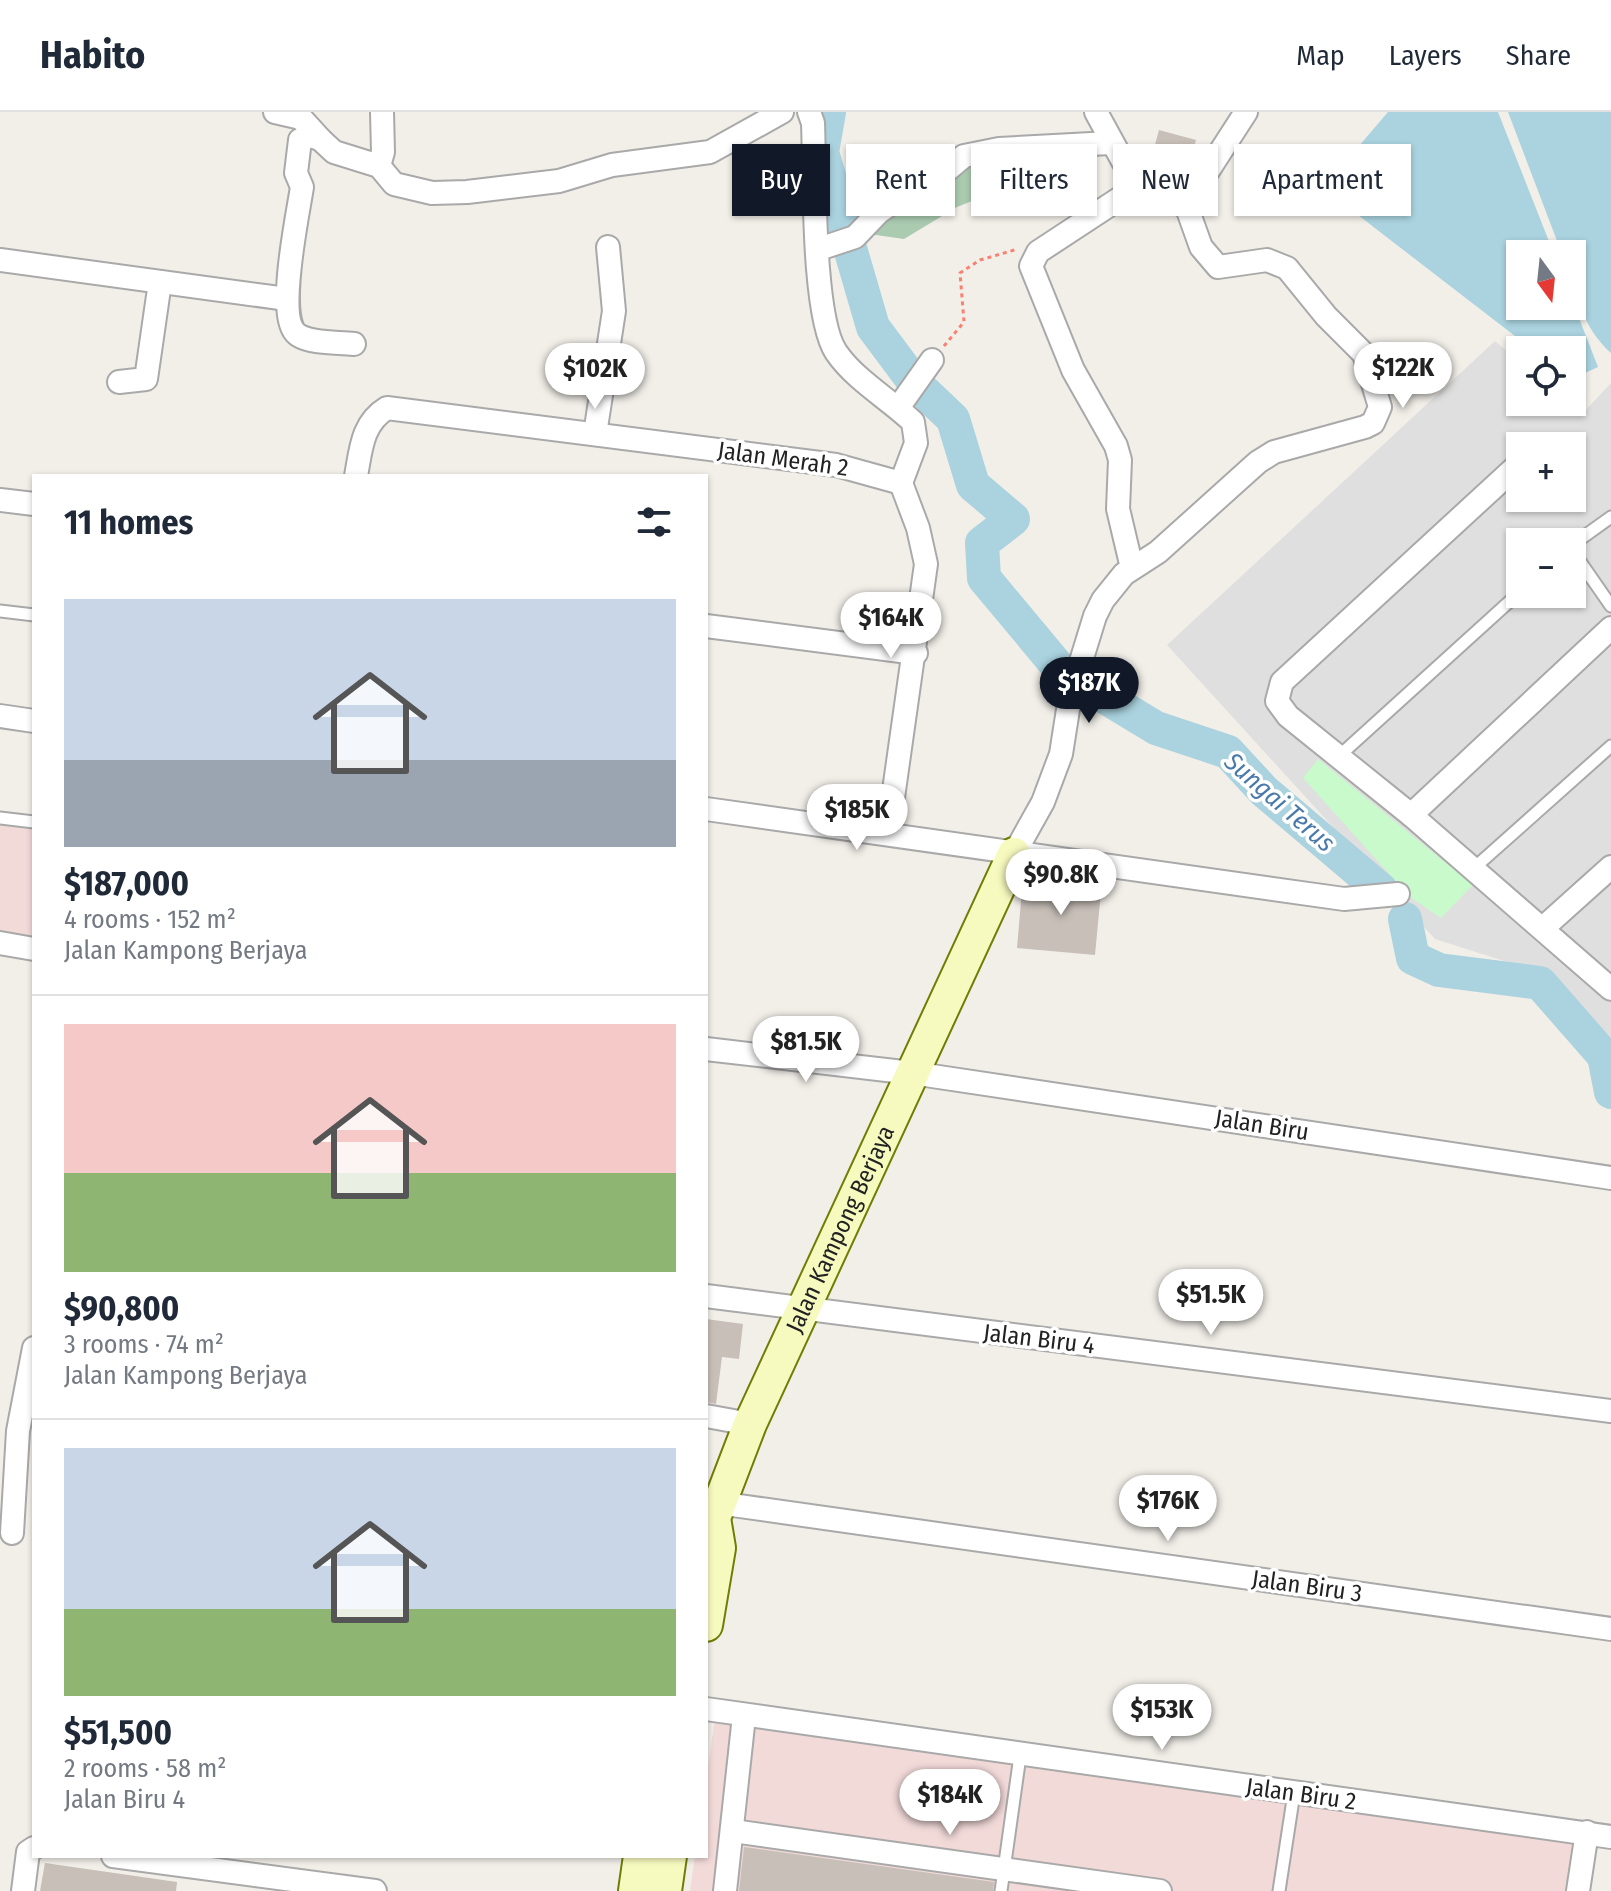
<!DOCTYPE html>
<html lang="en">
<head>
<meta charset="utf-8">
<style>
	body { margin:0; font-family:"Fira Sans Condensed",sans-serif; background:#f6f6f7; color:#1f2937; height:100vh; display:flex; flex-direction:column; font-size:30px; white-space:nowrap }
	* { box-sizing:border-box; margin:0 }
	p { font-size:26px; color:#747a83 }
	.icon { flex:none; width:44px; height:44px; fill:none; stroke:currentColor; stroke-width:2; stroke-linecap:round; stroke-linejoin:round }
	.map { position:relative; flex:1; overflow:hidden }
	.side { position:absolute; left:32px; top:362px; width:676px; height:1384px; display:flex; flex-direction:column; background:#fff; border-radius:0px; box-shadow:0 2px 6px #0004 }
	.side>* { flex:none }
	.top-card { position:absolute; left:732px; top:32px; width:758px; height:72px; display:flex; gap:16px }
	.needle { width:52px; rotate:165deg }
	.buttons { position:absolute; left:1506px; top:128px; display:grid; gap:16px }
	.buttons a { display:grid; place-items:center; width:80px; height:80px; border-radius:0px; background:#fff; box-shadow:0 2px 6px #0004; font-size:40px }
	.price { position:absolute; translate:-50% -68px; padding:0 18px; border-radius:28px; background:#fff; color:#222; font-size:26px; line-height:52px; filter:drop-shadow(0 2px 4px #0008) }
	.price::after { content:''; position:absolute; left:50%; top:48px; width:24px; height:18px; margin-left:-12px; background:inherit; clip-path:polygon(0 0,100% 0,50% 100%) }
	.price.selected { background:#111827; color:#fff }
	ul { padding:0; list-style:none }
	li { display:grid; align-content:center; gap:16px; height:424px; padding:0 32px }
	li+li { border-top:2px solid #e0e1e3 }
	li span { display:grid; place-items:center; height:248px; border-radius:0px; color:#555 }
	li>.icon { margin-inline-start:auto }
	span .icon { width:144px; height:144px; fill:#fffc; stroke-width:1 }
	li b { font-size:34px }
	h2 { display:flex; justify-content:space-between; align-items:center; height:96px; padding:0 32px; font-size:34px }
	.pill { padding:0 28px; border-radius:0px; background:#fff; box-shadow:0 2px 6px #0004; font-size:28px; line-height:72px }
	.pill.selected { background:#111827; color:#fff }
	header { display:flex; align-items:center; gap:48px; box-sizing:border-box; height:112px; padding:0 40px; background:#fff; border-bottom:2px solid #e0e1e3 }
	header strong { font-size:38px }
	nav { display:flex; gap:44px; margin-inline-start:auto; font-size:28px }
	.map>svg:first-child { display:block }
</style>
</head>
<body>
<header>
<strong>Habito</strong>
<nav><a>Map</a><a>Layers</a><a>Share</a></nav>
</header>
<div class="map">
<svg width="1611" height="1779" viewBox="0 0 1611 1779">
	<rect width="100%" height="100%" fill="#f2efe9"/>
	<path fill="#e0dfdf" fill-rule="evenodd" d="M1495 229 1520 250V290H1569L1583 301 1611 271V936L1545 862 1435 827 1167 533ZM1520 334H1572V386H1520ZM1520 430H1572V482H1520Z"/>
	<g fill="#f2dad9">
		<polygon points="0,700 34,704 34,849 0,844"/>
		<polygon points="715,1607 1575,1727 1567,1779 690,1779 695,1744 706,1744 706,1667"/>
	</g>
	<polygon fill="#aacbaf" points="1098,39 957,95 904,127 869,122 873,109 966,49"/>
	<polygon fill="#c8facc" points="1318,647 1473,773 1441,806 1410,785 1303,666"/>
	<g fill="#aad3df">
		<polygon points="1388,0 1498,0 1554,142 1520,142 1520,194 1572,194 1572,188 1598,255 1572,267 1572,238 1533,238 1323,76"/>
		<path d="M1508 0H1611V241C1583 216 1572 179 1572 142H1562Z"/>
	</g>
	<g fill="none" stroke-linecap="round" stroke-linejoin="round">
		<g stroke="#aad3df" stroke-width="34">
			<polyline points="829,0 822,40 873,215 914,270 953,307 973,373 1013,407 982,431 984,466 1069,568"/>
			<polyline points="1085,573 1156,616 1228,640 1264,679 1381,778"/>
			<polyline points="1405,807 1413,846 1439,858 1540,871 1604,944 1611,980"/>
		</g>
	</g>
	<g fill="#c7bfb8">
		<polygon points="1159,18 1196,28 1186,65 1149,55"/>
		<polygon points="1056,765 1102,769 1095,843 1017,836 1022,777 1055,780"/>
		<polygon points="706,1207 743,1212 739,1247 722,1245 716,1292 706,1290"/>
		<polygon points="744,1735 994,1770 993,1779 739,1779"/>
		<polygon points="45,1751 177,1770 176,1779 40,1779"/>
	</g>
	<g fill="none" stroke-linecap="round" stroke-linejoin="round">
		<defs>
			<g id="lane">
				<polyline points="1572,433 1611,405"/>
				<polyline points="1572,438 1611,494"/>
				<polyline points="0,499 34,503"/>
				<polyline points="1338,645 1520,480"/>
				<polyline points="0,706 34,710"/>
				<polyline points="1473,757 1611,634"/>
				<polyline points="1001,1779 1020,1644"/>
				<polyline points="1279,1779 1294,1681"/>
			</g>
			<g id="street">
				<polyline points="275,0 301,6 320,27"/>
				<path d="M809 0 813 11C815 60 812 204 836 240 855 268 889 287 913 310L916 331 901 371"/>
				<polyline points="1096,0 1137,75 1166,89 1186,93"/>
				<polyline points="379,54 383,40 382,0"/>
				<polyline points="1186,93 1246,0"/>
				<polyline points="819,137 855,125 879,100 914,76 934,69 964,44 999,37 1110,31"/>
				<polyline points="0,148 287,187"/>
				<path d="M354 232C338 230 312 232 298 223 275 208 298 102 302 75L296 61 300 28 310 24 320 27 334 40 379 54 394 72 432 81 467 80 559 69 612 53 710 40 782 0"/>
				<polyline points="119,270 146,267 160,170"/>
				<polyline points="898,296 932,248"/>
				<polyline points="595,322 614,199 608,135"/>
				<polyline points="1520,351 1282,570 1277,589 1288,604 1411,703 1611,877"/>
				<path d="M356 364C361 337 362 311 387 296L836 353 901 371 918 416 926 452 888 721"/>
				<polyline points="0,388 34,392"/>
				<polyline points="1132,456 1118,397 1120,348 1116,334 1073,258 1031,154 1038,140 1137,75"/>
				<polyline points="706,514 916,541"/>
				<polyline points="0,604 34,609"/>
				<polyline points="706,697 1344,787 1398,782"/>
				<polyline points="1411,703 1611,516"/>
				<polyline points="1014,742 1043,690 1061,642 1070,585 1095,504 1103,488 1124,462 1158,440 1258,350 1274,340 1365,315 1373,311 1380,295 1364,242 1326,204 1287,156 1267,148 1218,155 1201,135 1186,93"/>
				<polyline points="1543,816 1611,755"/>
				<polyline points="0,831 34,837"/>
				<polyline points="706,937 912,961 1611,1066"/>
				<polyline points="706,1184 1611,1299"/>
				<polyline points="706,1304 750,1312"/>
				<polyline points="718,1391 1611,1517"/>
				<polyline points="12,1421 18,1319 34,1236"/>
				<polyline points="706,1597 1611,1725"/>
				<polyline points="733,1719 1160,1779"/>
				<polyline points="113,1744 375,1779"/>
				<polyline points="23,1779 28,1740 34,1736"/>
				<polyline points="725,1779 744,1604"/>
				<polyline points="1578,1779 1587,1720"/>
			</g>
			<g id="secondary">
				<path id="s1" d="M706 1513 719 1436 714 1406 750 1312 1014 742"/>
				<polyline points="635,1779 640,1744"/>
				<polyline points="665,1779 670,1744"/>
			</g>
		</defs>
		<use href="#lane" stroke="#a9a9a9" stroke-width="15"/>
		<use href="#street" stroke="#a9a9a9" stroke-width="26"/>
		<use href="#secondary" stroke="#707d05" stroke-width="36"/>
		<polyline stroke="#fa8072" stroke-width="3" stroke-dasharray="4 4" stroke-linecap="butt" points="944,234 964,210 960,161 980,148 1018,137"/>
		<use href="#lane" stroke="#fff" stroke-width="11"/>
		<use href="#street" stroke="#fff" stroke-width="22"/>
		<use href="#secondary" stroke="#f7fabf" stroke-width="32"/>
	</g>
	<g text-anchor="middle" stroke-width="7" stroke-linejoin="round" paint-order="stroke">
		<g font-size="24" fill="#222" stroke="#fff">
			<text transform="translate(783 347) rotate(8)" y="8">Jalan Merah 2</text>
			<text transform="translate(1262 1013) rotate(9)" y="8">Jalan Biru</text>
			<text dy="8" stroke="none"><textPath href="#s1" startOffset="424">Jalan Kampong Berjaya</textPath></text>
			<text transform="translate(1039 1227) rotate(7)" y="8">Jalan Biru 4</text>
			<text transform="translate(1307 1474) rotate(8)" y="8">Jalan Biru 3</text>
			<text transform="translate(1301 1682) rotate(8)" y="8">Jalan Biru 2</text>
		</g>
		<g font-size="26" font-style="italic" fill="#4a7aab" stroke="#fff">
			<text transform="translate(1280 690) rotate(41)" y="9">Sungai Terus</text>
		</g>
	</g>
</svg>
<div class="buttons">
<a><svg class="needle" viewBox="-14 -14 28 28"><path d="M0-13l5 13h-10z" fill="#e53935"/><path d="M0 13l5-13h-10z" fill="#747a83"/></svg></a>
<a><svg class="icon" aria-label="locate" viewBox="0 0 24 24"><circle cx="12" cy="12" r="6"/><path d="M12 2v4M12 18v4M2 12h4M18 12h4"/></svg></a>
<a>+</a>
<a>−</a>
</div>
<b class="price" style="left:1403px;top:298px">$122K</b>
<b class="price" style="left:595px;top:299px">$102K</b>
<b class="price" style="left:891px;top:548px">$164K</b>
<b class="price selected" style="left:1089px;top:613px">$187K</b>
<b class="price" style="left:857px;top:740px">$185K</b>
<b class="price" style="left:1061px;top:805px">$90.8K</b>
<b class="price" style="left:806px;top:972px">$81.5K</b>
<b class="price" style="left:1211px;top:1225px">$51.5K</b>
<b class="price" style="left:1168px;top:1431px">$176K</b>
<b class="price" style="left:1162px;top:1640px">$153K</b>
<b class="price" style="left:950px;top:1725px">$184K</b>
<div class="top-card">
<a class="pill selected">Buy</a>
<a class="pill">Rent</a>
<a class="pill">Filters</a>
<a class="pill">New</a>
<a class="pill">Apartment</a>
</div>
<section class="side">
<h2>11 homes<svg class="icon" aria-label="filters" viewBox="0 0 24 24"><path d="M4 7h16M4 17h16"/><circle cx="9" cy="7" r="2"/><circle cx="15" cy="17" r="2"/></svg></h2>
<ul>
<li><span style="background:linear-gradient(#c9d6e8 65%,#9aa5b1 0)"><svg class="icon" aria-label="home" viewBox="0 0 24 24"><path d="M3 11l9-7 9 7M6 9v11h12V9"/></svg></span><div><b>$187,000</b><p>4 rooms · 152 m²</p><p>Jalan Kampong Berjaya</p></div></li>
<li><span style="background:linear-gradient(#f6c9c9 60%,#8fb573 0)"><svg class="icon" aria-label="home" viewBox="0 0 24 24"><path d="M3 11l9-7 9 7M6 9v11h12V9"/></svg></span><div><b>$90,800</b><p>3 rooms · 74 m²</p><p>Jalan Kampong Berjaya</p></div></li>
<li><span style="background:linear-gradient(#c9d6e8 65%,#8fb573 0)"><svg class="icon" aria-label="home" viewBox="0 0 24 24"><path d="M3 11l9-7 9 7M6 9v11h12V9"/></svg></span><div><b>$51,500</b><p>2 rooms · 58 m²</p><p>Jalan Biru 4</p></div></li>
</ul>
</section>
</div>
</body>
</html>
